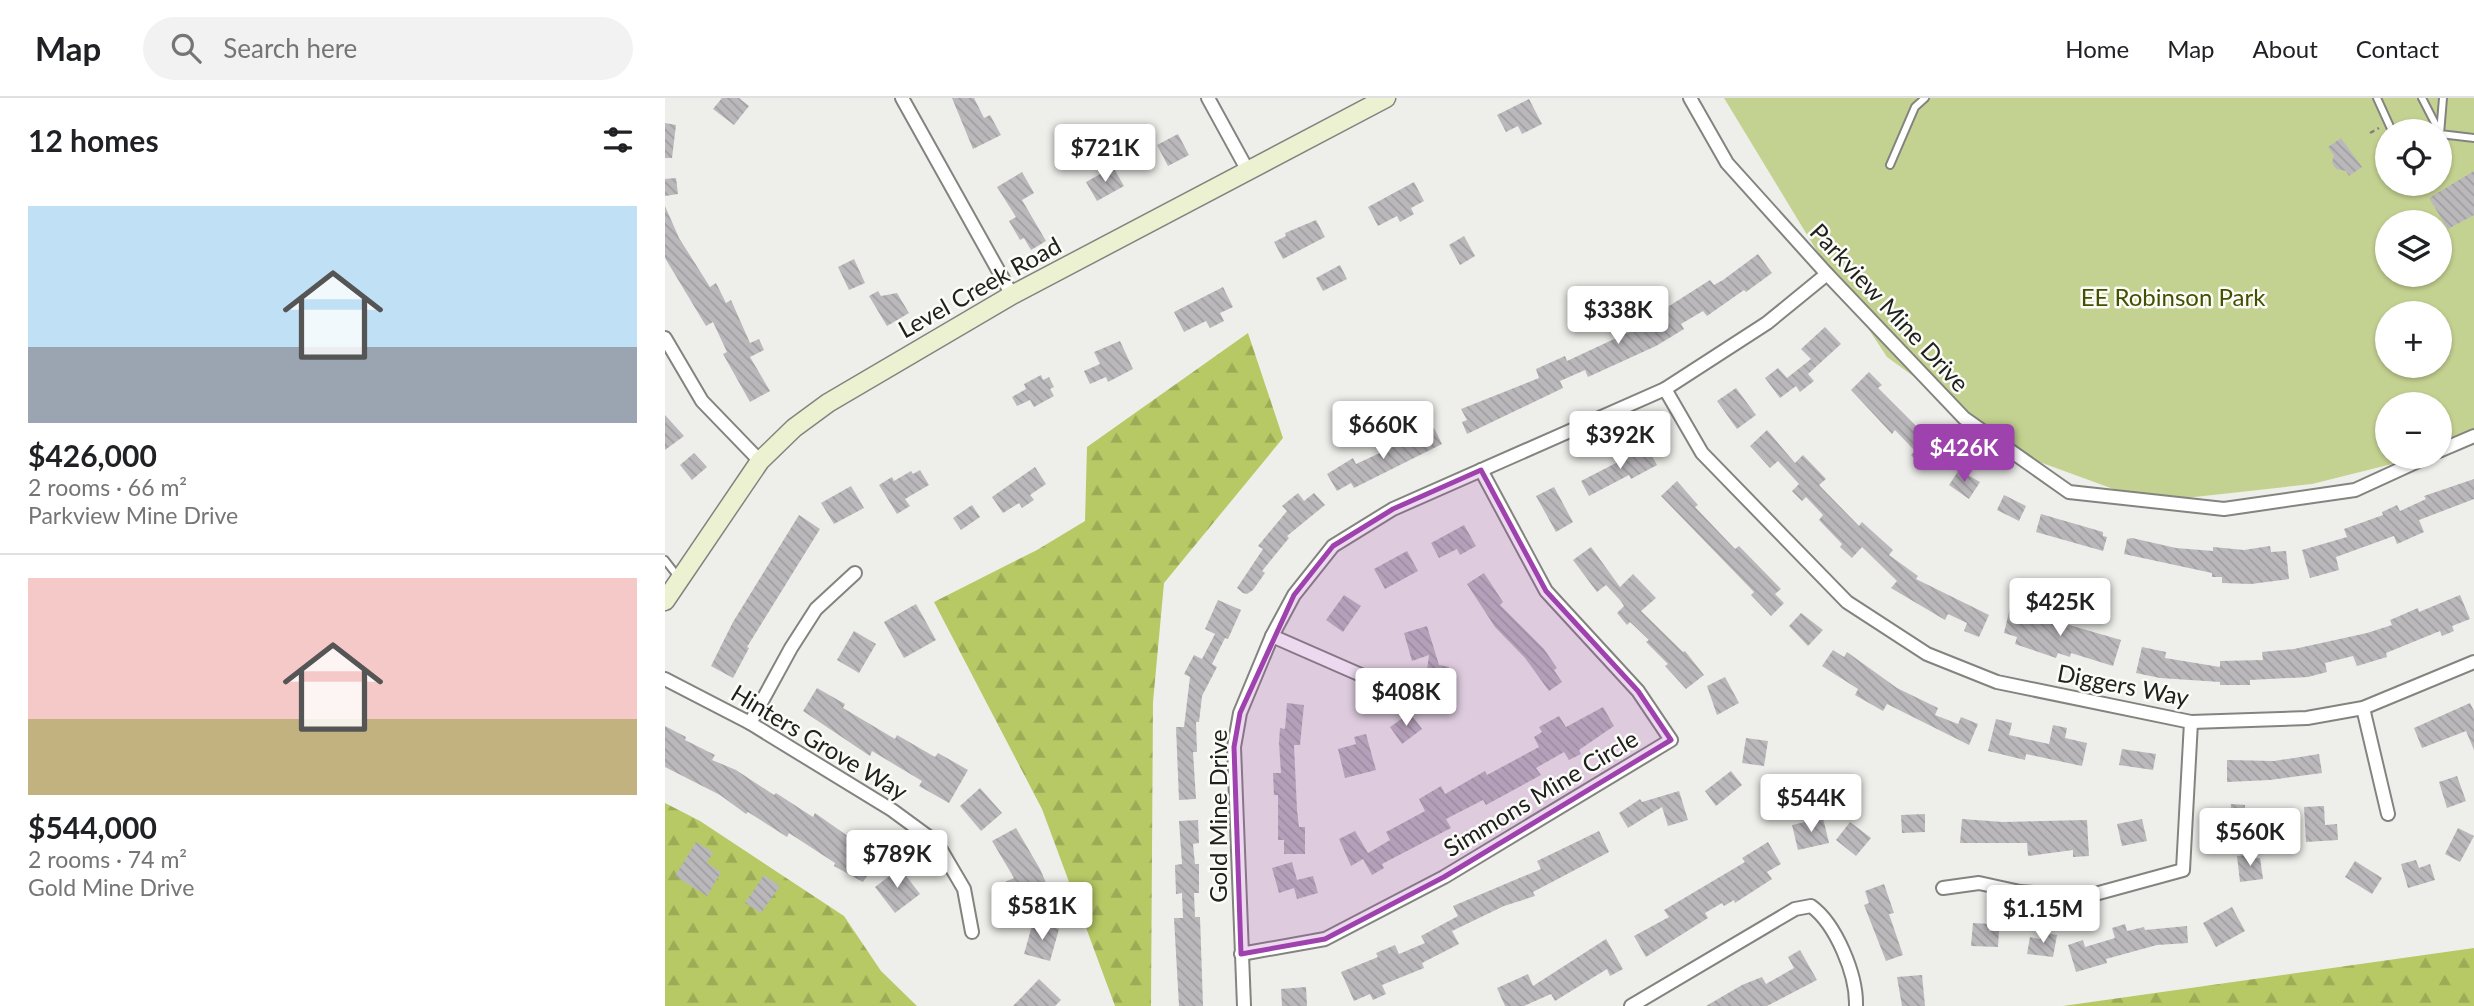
<!DOCTYPE html>
<html lang="en">
<head>
<meta charset="utf-8">
<style>
	body { margin:0; font-family:Lato,sans-serif; background:#f2f2f2; color:#202124; height:100vh; display:flex; flex-direction:column; font-size:26px; white-space:nowrap }
	* { box-sizing:border-box; margin:0 }
	p { font-size:23px; color:#757577 }
	.icon { flex:none; width:38px; height:38px; fill:none; stroke:currentColor; stroke-width:2; stroke-linecap:round; stroke-linejoin:round }
	.map { position:relative; flex:1; overflow:hidden }
	.side { display:flex; flex-direction:column; background:#fff; width:665px }
	.side>* { flex:none }
	.controls { position:absolute; left:1710px; top:21px; display:grid; gap:14px }
	.controls a { display:grid; place-items:center; width:77px; height:77px; border-radius:50%; background:#fff; box-shadow:0 2px 5px #0004; font-size:35px }
	.price { position:absolute; translate:-50% -60px; padding:0 16px; border-radius:7px; background:#fff; color:#222; font-size:23px; line-height:46px; filter:drop-shadow(0 2px 4px #0008) }
	.price::after { content:''; position:absolute; left:50%; top:42px; width:21px; height:16px; margin-left:-10px; background:inherit; clip-path:polygon(0 0,100% 0,50% 100%) }
	.price.active { background:#9e43ae; color:#fff }
	ul { padding:0; list-style:none }
	li { display:grid; align-content:center; gap:14px; height:371px; padding:0 28px }
	li+li { border-top:2px solid #e0e0e0 }
	li span { display:grid; place-items:center; height:217px; border-radius:0px; color:#555 }
	li>.icon { margin-inline-start:auto }
	span .icon { width:126px; height:126px; fill:#fffc; stroke-width:1 }
	li b { font-size:30px }
	h2 { display:flex; justify-content:space-between; align-items:center; height:84px; padding:0 28px; font-size:30px }
	header { display:flex; align-items:center; gap:42px; box-sizing:border-box; height:98px; padding:0 35px; background:#fff; border-bottom:2px solid #e0e0e0 }
	header strong { font-size:33px }
	nav { display:flex; gap:38px; margin-inline-start:auto; font-size:24px }
	.search { width:490px; height:63px; background:#f2f2f2; display:flex; align-items:center; gap:18px; box-sizing:border-box; padding:0 24px; border-radius:38px; color:#757577; font-size:26px }
	main { display:flex; flex:1; min-height:0 }
	.map>svg:first-child { display:block }
</style>
</head>
<body>
<header>
<strong>Map</strong>
<div class="search"><svg class="icon" aria-label="search" viewBox="0 0 24 24"><circle cx="10" cy="10" r="6"/><path d="M15 15l6 6"/></svg>Search here</div>
<nav><a>Home</a><a>Map</a><a>About</a><a>Contact</a></nav>
</header>
<main>
<section class="side">
<h2>12 homes<svg class="icon" aria-label="filters" viewBox="0 0 24 24"><path d="M4 7h16M4 17h16"/><circle cx="9" cy="7" r="2"/><circle cx="15" cy="17" r="2"/></svg></h2>
<ul>
<li><span style="background:linear-gradient(#bfe0f5 65%,#9aa5b1 0)"><svg class="icon" aria-label="home" viewBox="0 0 24 24"><path d="M3 11l9-7 9 7M6 9v11h12V9"/></svg></span><div><b>$426,000</b><p>2 rooms · 66 m²</p><p>Parkview Mine Drive</p></div></li>
<li><span style="background:linear-gradient(#f6c9c9 65%,#c2b280 0)"><svg class="icon" aria-label="home" viewBox="0 0 24 24"><path d="M3 11l9-7 9 7M6 9v11h12V9"/></svg></span><div><b>$544,000</b><p>2 rooms · 74 m²</p><p>Gold Mine Drive</p></div></li>
</ul>
</section>
<div class="map">
<svg width="1809" height="908" viewBox="0 0 1809 908">
	<defs>
		<pattern id="forest-firs" width="22" height="20" patternUnits="userSpaceOnUse" patternTransform="scale(1.75)"><rect width="22" height="20" fill="#b6c964"/><path d="M5 1l3.5 6h-7zM16 11l3.5 6h-7z" fill="#9cac56"/></pattern>
		<pattern id="building-back-hatch" width="6" height="6" patternUnits="userSpaceOnUse" patternTransform="scale(1.75)"><rect width="6" height="6" fill="#bbb8bc"/><path d="M-1 5l2 2M0 0l6 6M5-1l2 2" fill="none" stroke="#a09ea1"/></pattern>
	</defs>
	<rect width="100%" height="100%" fill="#eeefea"/>
	<g fill="url(#forest-firs)">
		<polygon points="583,235 618,340 499,485 488,604 486,908 450,908 377,711 269,504 372,452 420,423 422,349"/>
		<polygon points="0,705 35,723 179,818 216,873 252,908 0,908"/>
		<polygon points="1809,850 1809,908 1398,908"/>
	</g>
	<path fill="#c4d291" fill-rule="evenodd" d="M1059 0H1809V341L1775 354 1774 306H1722V359H1755L1647 386 1484 404 1358 358 1222 259 1150 150ZM1722 33H1774V86H1722ZM1722 124H1774V177H1722ZM1722 215H1774V268H1722Z"/>
	<g fill="url(#building-back-hatch)">
		<polygon points="57,0 74,0 84,8 69,27 48,11"/>
		<polygon points="287,0 309,0 319,20 325,17 336,37 308,51"/>
		<polygon points="864,1 877,26 857,36 853,28 841,34 832,17"/>
		<polygon points="0,25 11,27 7,60 0,60"/>
		<polygon points="513,36 524,57 503,68 492,47"/>
		<polygon points="1676,40 1697,69 1684,78 1681,73 1671,71 1667,65 1669,57 1663,49"/>
		<polygon points="448,69 459,88 432,103 421,84"/>
		<polygon points="1809,73 1809,117 1783,131 1764,100"/>
		<polygon points="357,74 369,95 357,102 381,143 366,152 359,140 355,142 344,123 351,119 332,89"/>
		<polygon points="11,80 13,96 0,98 0,81"/>
		<polygon points="749,84 759,103 746,110 749,116 735,124 732,118 713,128 703,109"/>
		<polygon points="0,108 14,140 45,189 51,185 61,205 66,202 85,245 94,241 99,252 85,259 105,293 85,304 58,256 62,254 48,224 41,228 0,160"/>
		<polygon points="651,122 660,139 618,161 609,144 621,138 620,135"/>
		<polygon points="799,138 810,158 795,167 784,147"/>
		<polygon points="1093,156 1107,175 1081,194 1079,192 1042,218 1038,213 1016,226 1019,231 991,248 923,279 920,272 895,283 898,290 802,336 797,324 802,322 796,311 874,280 871,271 900,258 902,263 992,221 990,217 1045,182 1049,187 1058,182"/>
		<polygon points="189,161 200,185 184,192 173,169"/>
		<polygon points="675,167 682,181 658,193 651,180"/>
		<polygon points="558,189 568,209 555,215 559,223 545,230 541,223 519,234 509,214"/>
		<polygon points="213,193 216,198 232,195 244,215 222,228 204,198"/>
		<polygon points="1160,229 1176,246 1143,276 1149,283 1135,294 1131,288 1115,300 1100,280 1113,270 1122,280 1146,261 1136,251"/>
		<polygon points="455,243 468,271 443,284 441,279 425,286 419,273 435,266 429,254"/>
		<polygon points="1204,274 1217,287 1213,290 1278,355 1281,361 1270,371 1261,361 1255,367 1246,357 1250,353 1230,332 1227,336 1186,292"/>
		<polygon points="376,277 378,282 384,279 389,289 385,291 389,298 369,309 365,302 352,308 347,299 361,291 359,286"/>
		<polygon points="1071,290 1091,317 1072,331 1052,303"/>
		<polygon points="0,317 19,338 0,352"/>
		<polygon points="769,330 777,346 689,390 686,385 672,393 662,376 688,360 691,366"/>
		<polygon points="1102,332 1130,365 1138,357 1161,381 1154,387 1194,428 1197,424 1228,452 1224,457 1253,478 1251,481 1324,517 1314,539 1299,533 1302,525 1283,516 1280,522 1226,490 1232,483 1197,449 1187,460 1175,449 1177,446 1154,422 1158,417 1141,399 1137,403 1127,393 1134,386 1113,363 1105,370 1085,348"/>
		<polygon points="982,349 992,367 966,381 964,377 924,398 916,383"/>
		<polygon points="29,355 42,369 27,382 15,367"/>
		<polygon points="370,369 381,386 365,397 369,402 357,410 354,405 338,415 327,399"/>
		<polygon points="255,372 264,387 240,401 245,408 232,416 214,387 227,379 229,383 246,373 248,376"/>
		<polygon points="1294,372 1315,384 1304,401 1284,387"/>
		<polygon points="1809,381 1809,401 1754,422 1759,434 1732,446 1729,438 1671,459 1674,472 1645,480 1637,452 1682,439 1679,431 1718,417 1717,414 1732,407 1735,413 1761,401 1759,398"/>
		<polygon points="1012,383 1033,407 1030,409 1070,451 1074,448 1116,491 1110,496 1119,505 1106,518 1086,497 1089,494 996,398"/>
		<polygon points="186,388 199,410 169,426 156,405"/>
		<polygon points="889,389 908,424 891,434 871,398"/>
		<polygon points="633,395 639,403 649,395 660,407 622,438 624,440 597,473 600,475 588,492 582,496 578,495 572,490 598,451 593,448 622,413 617,408"/>
		<polygon points="1339,397 1361,408 1354,423 1332,412"/>
		<polygon points="307,407 315,419 296,432 288,420"/>
		<polygon points="1376,416 1438,434 1438,438 1442,439 1438,453 1371,434"/>
		<polygon points="134,417 155,431 82,549 84,550 68,580 46,568 68,524"/>
		<polygon points="799,427 811,448 795,457 792,451 774,460 766,445"/>
		<polygon points="1467,440 1511,450 1548,453 1548,449 1579,452 1605,448 1606,454 1621,453 1624,481 1586,486 1557,485 1557,479 1547,479 1547,475 1459,456 1462,441"/>
		<polygon points="926,449 955,489 968,476 991,500 976,513 1018,554 1020,553 1039,577 1021,591 1000,568 1003,566 981,544 984,542 965,524 962,527 952,515 959,508 955,502 941,487 932,494 908,462"/>
		<polygon points="742,453 753,473 720,491 709,471"/>
		<polygon points="819,475 838,504 835,507 879,551 892,570 889,572 897,584 884,593 860,560 830,529 802,486"/>
		<polygon points="679,497 696,508 678,534 661,522"/>
		<polygon points="1795,497 1805,521 1787,528 1789,533 1777,538 1775,533 1721,555 1722,559 1692,568 1688,558 1660,565 1662,574 1643,579 1585,582 1585,587 1555,587 1555,584 1495,580 1471,575 1477,549 1501,554 1500,560 1555,569 1555,563 1598,562 1597,554 1629,551 1702,535 1727,527 1725,522 1753,510 1754,514"/>
		<polygon points="553,502 576,512 563,541 560,540 547,566 552,569 537,598 534,624 531,624 532,654 528,654 531,701 514,702 511,629 519,629 525,579 519,576 529,557 537,561 550,536 540,531"/>
		<polygon points="251,506 271,542 239,560 219,524"/>
		<polygon points="1345,510 1456,542 1448,568 1406,555 1405,559 1393,555 1391,560 1350,546 1352,539 1339,535"/>
		<polygon points="1136,515 1158,532 1143,548 1124,528"/>
		<polygon points="762,528 774,567 784,569 779,597 759,594 764,557 747,563 739,535"/>
		<polygon points="189,533 211,546 194,575 172,562"/>
		<polygon points="1168,552 1179,559 1182,554 1232,590 1273,610 1270,617 1293,626 1296,619 1313,626 1304,647 1222,606 1218,613 1190,597 1193,591 1157,568"/>
		<polygon points="1060,579 1074,605 1052,617 1042,588"/>
		<polygon points="152,590 180,606 178,610 230,641 232,637 270,659 273,655 303,672 284,705 254,688 257,683 207,653 205,658 138,613"/>
		<polygon points="622,605 639,607 635,647 629,647 632,712 634,729 640,729 640,756 619,756 619,742 613,742 613,697 609,697 608,675 616,675 614,645 615,630 620,631"/>
		<polygon points="1805,605 1809,613 1809,652 1801,633 1757,650 1749,630"/>
		<polygon points="938,609 949,628 914,652 916,656 904,662 899,654 871,670 876,677 821,707 818,702 781,721 786,730 717,766 719,770 707,777 698,761 686,768 674,741 690,733 703,755 725,742 721,734 760,713 754,701 776,688 780,696 820,673 822,677 874,649 869,639 877,634 874,629 894,618 901,629"/>
		<polygon points="745,615 757,631 737,646 725,629"/>
		<polygon points="1331,621 1347,625 1344,637 1384,646 1388,627 1402,630 1400,640 1422,645 1417,668 1361,656 1360,662 1323,653"/>
		<polygon points="0,628 21,639 20,642 50,657 47,662 71,672 109,697 111,695 148,719 150,715 214,760 198,784 169,768 170,765 124,735 122,739 83,714 81,716 55,697 0,669"/>
		<polygon points="701,636 711,672 680,680 673,651 691,646 689,639"/>
		<polygon points="1081,640 1103,643 1099,668 1077,665"/>
		<polygon points="1457,651 1491,656 1488,672 1454,667"/>
		<polygon points="1654,656 1657,675 1605,682 1562,684 1562,662 1609,663"/>
		<polygon points="1066,673 1077,687 1051,708 1040,693"/>
		<polygon points="1792,678 1801,703 1782,710 1774,684"/>
		<polygon points="315,690 337,715 316,733 295,708"/>
		<polygon points="1014,693 1023,722 1003,728 997,709 963,730 954,715 975,701 977,704"/>
		<polygon points="1566,706 1580,707 1579,730 1565,730"/>
		<polygon points="1659,708 1660,727 1672,726 1673,742 1641,744 1639,709"/>
		<polygon points="1260,716 1260,734 1237,735 1236,717"/>
		<polygon points="1158,720 1164,745 1133,752 1127,727"/>
		<polygon points="1297,721 1338,724 1422,722 1424,758 1408,759 1408,752 1363,758 1362,745 1295,745"/>
		<polygon points="1477,721 1482,743 1457,748 1452,726"/>
		<polygon points="533,722 534,745 528,746 530,766 534,766 534,795 529,795 530,819 535,819 538,908 514,908 509,820 518,820 517,795 511,796 510,767 517,766 514,723"/>
		<polygon points="1185,724 1206,740 1191,758 1171,742"/>
		<polygon points="351,730 375,771 388,801 353,816 340,784 349,780 327,743"/>
		<polygon points="1793,730 1809,738 1795,764 1780,756"/>
		<polygon points="934,733 944,754 868,794 870,798 839,808 787,833 794,846 757,865 759,870 717,887 721,896 708,902 705,896 689,903 676,874 713,859 711,855 730,847 734,856 760,845 756,838 793,818 788,808 876,771 872,763"/>
		<polygon points="31,744 48,754 42,765 56,774 42,798 10,778"/>
		<polygon points="1103,744 1116,766 1102,774 1107,781 1070,805 1069,802 1059,808 1057,805 1040,815 1043,820 981,859 969,838 1004,819 999,812 1080,764 1077,760"/>
		<polygon points="1589,756 1589,760 1595,760 1598,781 1575,784 1572,758"/>
		<polygon points="1751,762 1754,770 1765,766 1770,782 1743,790 1736,766"/>
		<polygon points="1690,763 1717,780 1707,796 1680,779"/>
		<polygon points="627,764 632,782 648,778 653,795 632,801 629,790 614,795 607,770"/>
		<polygon points="235,770 255,796 230,815 210,789"/>
		<polygon points="99,777 115,788 96,815 80,805"/>
		<polygon points="1219,786 1229,815 1224,816 1238,857 1221,863 1199,807 1204,805 1200,793"/>
		<polygon points="1567,809 1580,833 1551,849 1538,825"/>
		<polygon points="368,824 394,831 385,863 359,856"/>
		<polygon points="1308,825 1325,826 1324,833 1334,833 1333,849 1306,848"/>
		<polygon points="1460,826 1462,833 1479,829 1480,832 1522,828 1523,845 1492,847 1441,861 1442,865 1411,874 1403,847 1418,842 1420,849 1450,840 1447,830"/>
		<polygon points="1376,834 1392,837 1388,859 1362,856 1365,839 1375,841"/>
		<polygon points="941,841 958,871 945,878 942,871 890,903 886,896 859,908 840,908 832,890 863,876 868,888"/>
		<polygon points="1135,852 1152,882 1102,908 1041,908 1077,887 1097,879 1101,886 1129,870 1123,859"/>
		<polygon points="1257,877 1260,908 1237,908 1232,879"/>
		<polygon points="374,881 396,902 390,908 348,908"/>
		<polygon points="641,889 642,908 617,908 616,891"/>
	</g>
	<g fill="none" stroke-linecap="round" stroke-linejoin="round">
		<defs>
			<g id="lane">
				<polyline points="1712,0 1727,33"/>
				<polyline points="1757,0 1774,33"/>
				<polyline points="1778,0 1775,36 1809,40"/>
				<polyline points="1225,67 1250,9 1260,0"/>
				<polyline points="0,462 14,480"/>
			</g>
			<g id="street">
				<polyline points="237,0 347,197"/>
				<polyline points="543,0 583,73"/>
				<polyline points="1025,0 1062,65 1162,176 1299,320 1404,394 1559,411 1690,392 1762,359"/>
				<polyline points="0,240 37,303 95,363"/>
				<polyline points="1000,291 1037,355 1182,504 1262,556 1332,584 1526,624 1642,620 1698,610 1809,564"/>
				<polyline points="1774,353 1809,338"/>
				<polyline points="607,538 696,577"/>
				<polyline points="0,581 85,625 227,712 272,745 299,791 307,834"/>
				<polyline points="1698,610 1723,716"/>
				<polyline points="85,625 126,550 151,511 190,475"/>
				<polyline points="1278,790 1314,785 1355,794 1419,799 1518,772 1526,624"/>
				<polyline points="576,856 660,841 779,779 1006,642 973,593 881,493 816,372"/>
				<polyline points="579,908 569,649 575,615 607,538 629,497 668,448 728,411 1000,291 1102,225 1162,176"/>
				<path d="M966 908 1130 811 1146 808C1171 826 1192 877 1191 908"/>
			</g>
			<polyline id="secondary" points="0,503 95,363 129,330 163,305 347,197 721,0"/>
		</defs>
		<use href="#lane" stroke="#83847f" stroke-width="10"/>
		<use href="#street" stroke="#83847f" stroke-width="16"/>
		<use href="#secondary" stroke="#83847f" stroke-width="21"/>
		<polyline stroke="#81827e" stroke-width="2.5" stroke-dasharray="5 3.5" stroke-linecap="butt" points="1705,35 1714,30"/>
		<use href="#lane" stroke="#fff" stroke-width="6"/>
		<use href="#street" stroke="#fff" stroke-width="12"/>
		<use href="#secondary" stroke="#ecf2d1" stroke-width="18"/>
	</g>
	<path fill="#9e43ae" fill-opacity="0.2" stroke="#9e43ae" stroke-width="5" stroke-linejoin="round" d="M816 372 881 493 973 593 1006 642 779 779 660 841 576 856 569 649 575 615 629 497 668 448 728 411Z"/>
	<g text-anchor="middle" stroke-width="5" stroke-linejoin="round" paint-order="stroke">
		<g font-size="24" fill="#20211f" stroke="#fbfcf7">
			<text transform="translate(315 190) rotate(-29)" y="8">Level Creek Road</text>
			<text transform="translate(1224 210) rotate(47)" y="8">Parkview Mine Drive</text>
			<text transform="translate(1458 588) rotate(11)" y="8">Diggers Way</text>
			<text transform="translate(154 645) rotate(31)" y="8">Hinters Grove Way</text>
			<text transform="translate(876 696) rotate(-31)" y="8">Simmons Mine Circle</text>
			<text transform="translate(554 718) rotate(-90)" y="8">Gold Mine Drive</text>
		</g>
		<g font-size="24" fill="#444f00" stroke="#fbfcf7">
			<text x="1508" y="208">EE Robinson Park</text>
		</g>
	</g>
</svg>
<div class="controls">
<a><svg class="icon" aria-label="locate" viewBox="0 0 24 24"><circle cx="12" cy="12" r="6"/><path d="M12 2v4M12 18v4M2 12h4M18 12h4"/></svg></a>
<a><svg class="icon" aria-label="layers" viewBox="0 0 24 24"><path d="M12 4l9 5-9 5-9-5zM3 14l9 5 9-5"/></svg></a>
<a>+</a>
<a>−</a>
</div>
<b class="price" style="left:440px;top:86px">$721K</b>
<b class="price" style="left:953px;top:248px">$338K</b>
<b class="price" style="left:718px;top:363px">$660K</b>
<b class="price" style="left:955px;top:373px">$392K</b>
<b class="price active" style="left:1299px;top:386px">$426K</b>
<b class="price" style="left:1395px;top:540px">$425K</b>
<b class="price" style="left:741px;top:630px">$408K</b>
<b class="price" style="left:1146px;top:736px">$544K</b>
<b class="price" style="left:1585px;top:770px">$560K</b>
<b class="price" style="left:232px;top:792px">$789K</b>
<b class="price" style="left:377px;top:844px">$581K</b>
<b class="price" style="left:1378px;top:847px">$1.15M</b>
</div>
</main>
</body>
</html>
